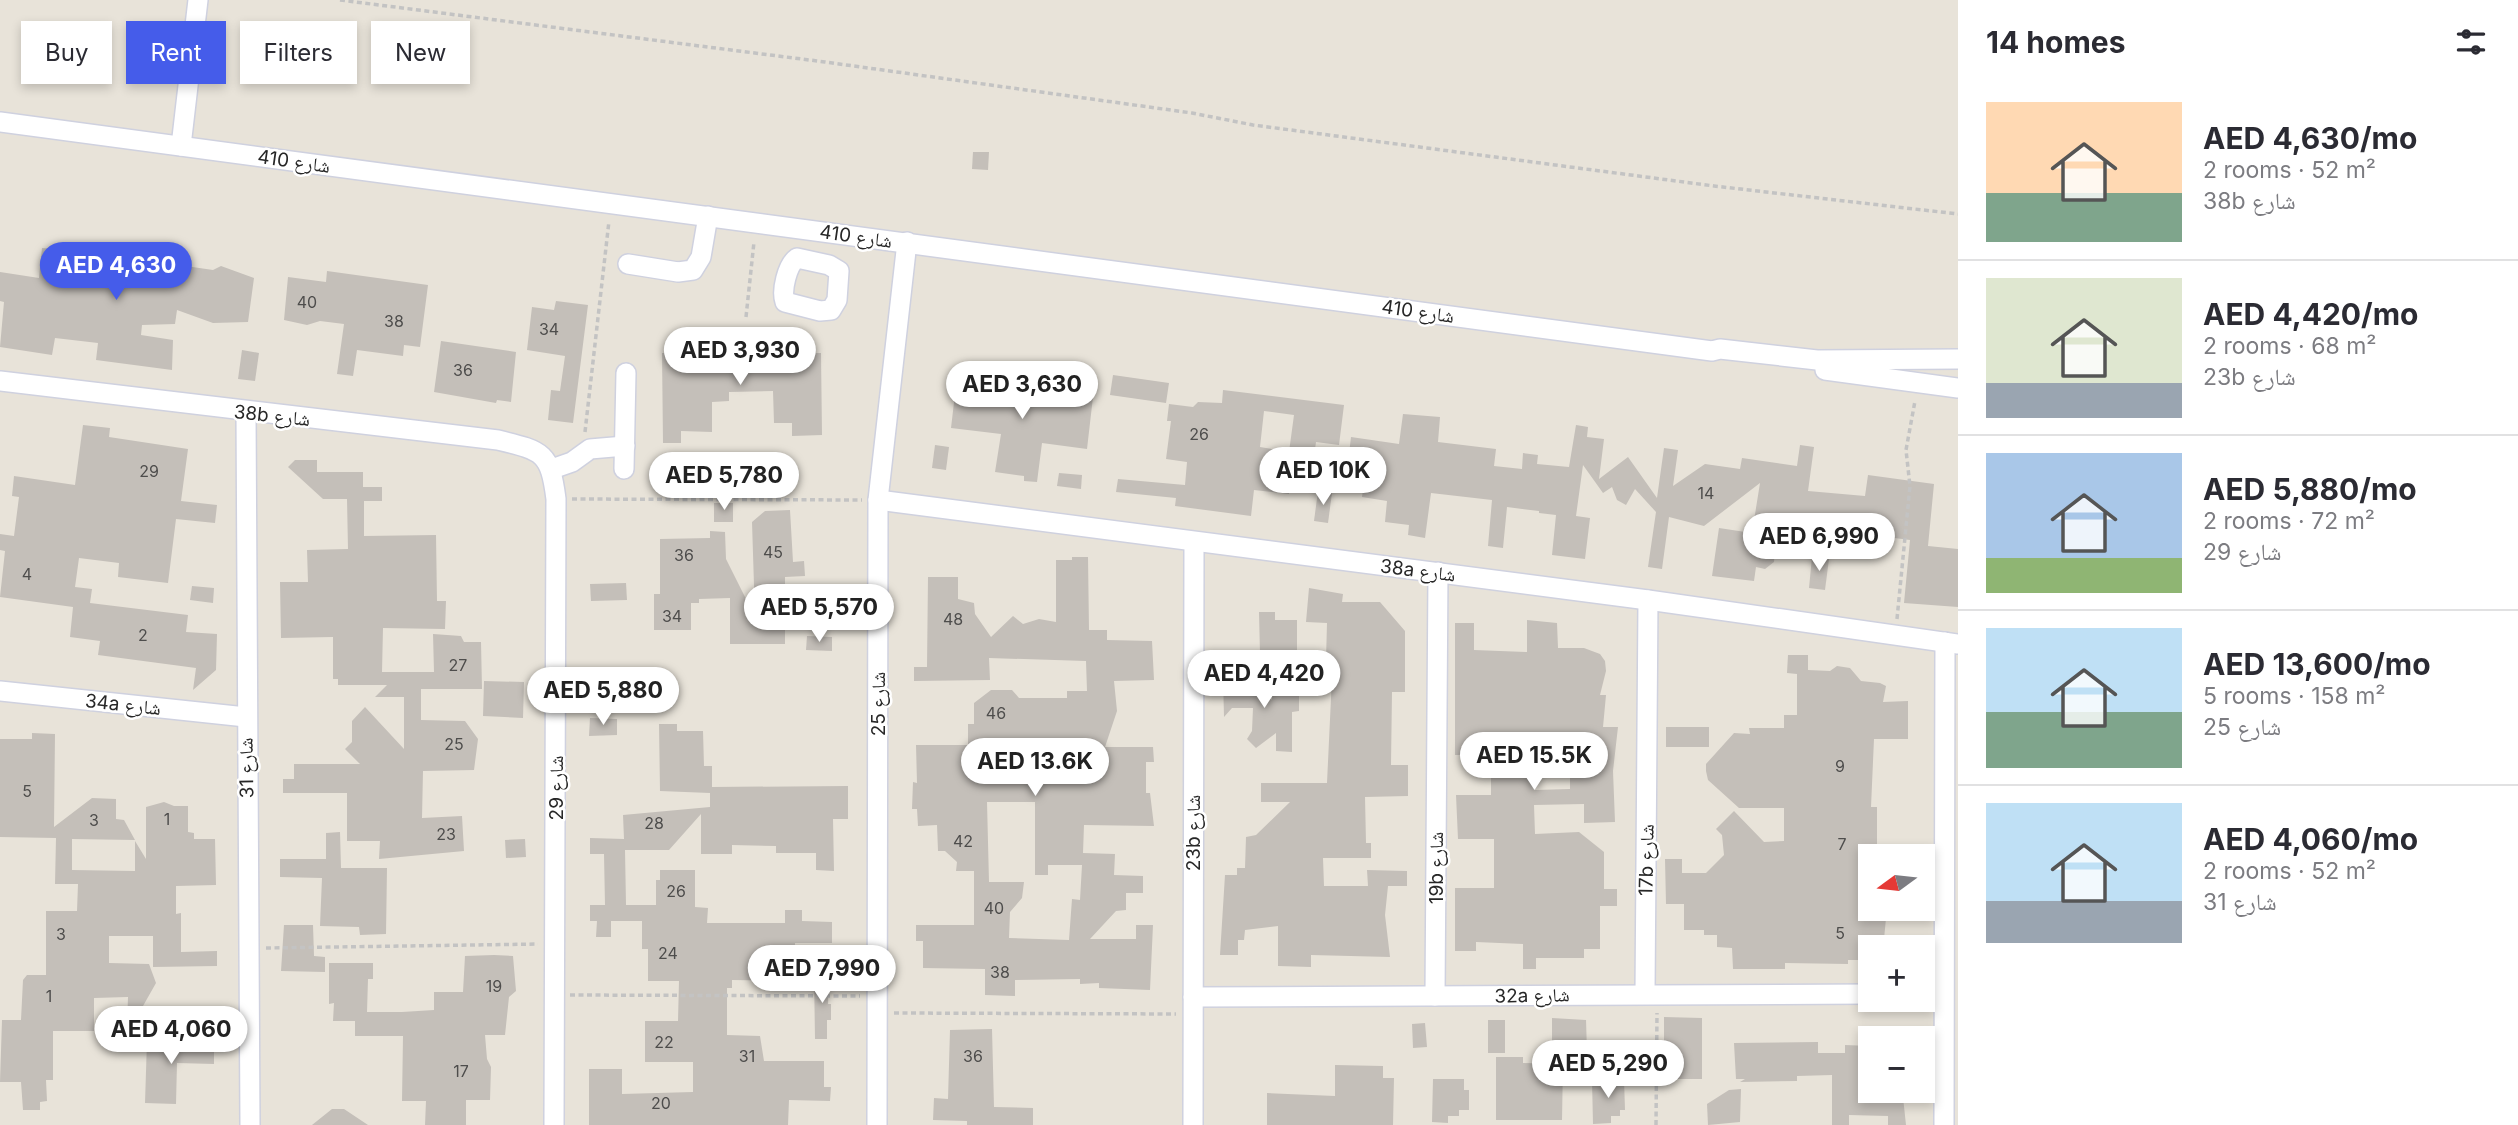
<!DOCTYPE html>
<html lang="en">
<head>
<meta charset="utf-8">
<style>
	body { margin:0; font-family:Inter,"Noto Naskh Arabic",sans-serif; background:#f2f2f3; color:#2b2b33; height:100vh; display:flex; flex-direction:column; font-size:26px; white-space:nowrap }
	* { box-sizing:border-box; margin:0 }
	p { font-size:23px; color:#7c7c81 }
	.icon { flex:none; width:38px; height:38px; fill:none; stroke:currentColor; stroke-width:2; stroke-linecap:round; stroke-linejoin:round }
	.map { position:relative; flex:1; overflow:hidden }
	.panel { display:flex; flex-direction:column; background:#fff; width:560px }
	.panel>* { flex:none }
	.banner { position:absolute; left:21px; top:21px; width:665px; height:63px; display:flex; gap:14px }
	.needle { width:46px; rotate:255deg }
	.buttons { position:absolute; left:1858px; top:844px; display:grid; gap:14px }
	.buttons a { display:grid; place-items:center; width:77px; height:77px; border-radius:0px; background:#fff; box-shadow:0 4px 10px #0003; font-size:35px }
	.price { position:absolute; translate:-50% -60px; padding:0 16px; border-radius:24px; background:#fff; color:#222; font-size:23px; line-height:46px; filter:drop-shadow(0 2px 4px #0008) }
	.price::after { content:''; position:absolute; left:50%; top:42px; width:21px; height:16px; margin-left:-10px; background:inherit; clip-path:polygon(0 0,100% 0,50% 100%) }
	.price.active { background:#455cea; color:#fff }
	ul { padding:0; list-style:none }
	li { display:flex; align-items:center; gap:21px; height:175px; padding:0 28px }
	li+li { border-top:2px solid #e1e1e2 }
	li span { display:grid; place-items:center; flex:none; width:196px; height:140px; border-radius:0px; color:#555 }
	li>.icon { margin-inline-start:auto }
	span .icon { width:84px; height:84px; fill:#fffc; stroke-width:1 }
	li b { font-size:30px }
	h2 { display:flex; justify-content:space-between; align-items:center; height:84px; padding:0 28px; font-size:30px }
	.chip { padding:0 24px; border-radius:0px; background:#fff; box-shadow:0 4px 10px #0003; font-size:24px; line-height:63px }
	.chip.active { background:#455cea; color:#fff }
	main { display:flex; flex:1; min-height:0 }
	.map>svg:first-child { display:block }
</style>
</head>
<body>
<main>
<div class="map">
<svg width="1958" height="1125" viewBox="0 0 1958 1125">
	<rect width="100%" height="100%" fill="#e8e3d9"/>
	<g fill="#c4bfb9" fill-rule="evenodd">
		<polygon points="973,152 989,152 988,170 972,169"/>
		<polygon points="108,242 181,252 179,265 213,270 221,266 254,278 248,322 213,323 177,310 175,324 142,325 141,335 173,340 172,370 96,360 98,343 55,338 52,355 0,347 4,302 0,301 0,272 39,278 42,248 54,249 69,244 81,251 106,255"/>
		<polygon points="327,271 428,285 420,347 404,345 403,356 357,350 353,376 337,374 344,324 320,321 307,325 284,320 288,277 326,282"/>
		<polygon points="556,301 588,305 573,423 548,420 551,390 560,391 565,356 527,350 532,307 554,310"/>
		<polygon points="441,341 516,352 511,402 497,400 496,403 434,392"/>
		<polygon points="742,342 776,346 776,354 821,353 822,435 792,436 792,423 774,423 773,391 729,392 729,401 712,402 712,432 681,431 681,443 663,443 662,353 734,351"/>
		<polygon points="242,350 259,353 255,381 238,379"/>
		<polygon points="1113,375 1169,383 1166,403 1110,395"/>
		<polygon points="957,377 1093,397 1087,449 1042,443 1037,482 1024,481 1024,476 995,472 1001,434 951,428"/>
		<path d="M1223 390 1344 405 1339 445 1316 442 1309 492 1289 489V494L1254 490 1251 516 1175 506 1176 498 1116 492 1118 479 1185 485 1187 462 1166 459 1171 421H1167L1169 404 1193 407 1198 402 1222 403ZM1264 411 1294 415 1289 452 1260 447Z"/>
		<polygon points="1403,414 1440,417 1438,442 1496,449 1494,466 1522,469 1523,453 1538,455 1537,464 1569,467 1576,425 1588,427 1587,437 1604,439 1599,479 1628,457 1657,498 1664,448 1678,450 1673,486 1705,464 1740,469 1742,458 1797,466 1800,445 1814,447 1808,491 1865,496 1868,475 1934,484 1928,546 1958,549 1958,607 1904,603 1910,540 1817,528 1815,534 1789,550 1775,549 1774,562 1765,569 1756,567 1754,581 1712,576 1719,528 1752,533 1760,483 1704,526 1669,517 1662,569 1648,567 1656,512 1635,489 1626,505 1617,500 1612,487 1603,493 1583,465 1576,516 1590,518 1585,559 1552,555 1556,515 1539,513 1539,511 1507,507 1503,548 1488,546 1492,500 1431,493 1425,538 1408,535 1409,525 1385,522 1387,501 1362,497 1363,490 1345,488 1351,437 1399,444"/>
		<polygon points="83,425 110,428 109,437 188,449 181,501 217,505 215,523 176,519 168,583 118,577 119,563 79,558 75,587 92,589 90,603 188,615 186,632 217,634 216,670 193,690 196,668 98,655 100,641 70,637 73,607 0,597 5,551 0,550 0,534 14,536 19,497 12,496 14,476 75,485"/>
		<polygon points="935,445 949,447 946,470 932,468"/>
		<polygon points="295,460 317,460 317,472 363,472 363,487 382,487 382,501 364,501 364,536 436,535 437,601 446,601 445,629 383,628 382,672 434,672 433,634 461,636 464,642 481,642 482,689 421,689 421,720 465,721 478,739 474,770 423,771 422,818 462,816 464,851 379,859 380,841 347,841 347,793 283,793 283,779 294,779 294,764 360,764 345,749 352,742 352,721 365,707 404,749 404,697 375,697 387,685 338,685 338,679 333,679 333,637 281,638 280,582 308,582 307,550 348,549 347,499 323,499 288,467"/>
		<polygon points="1059,473 1082,475 1081,489 1057,486"/>
		<polygon points="1318,491 1332,493 1328,523 1314,521"/>
		<rect x="714" y="503" width="19" height="19"/>
		<polygon points="790,510 793,562 804,561 805,576 785,577 785,644 730,644 730,598 699,599 699,603 691,603 691,630 654,630 654,594 660,594 660,539 710,538 710,531 725,532 726,559 755,617 752,522 765,511"/>
		<path d="M1072 557H1088L1089 630H1107V640L1152 641 1154 680 1114 681 1117 711 1105 747H1153L1154 762H1146V793H1150L1154 826 1084 825 1083 853 1115 854 1114 875 1143 876V893H1126V910L1116 911 1090 939H1136V925H1153L1150 990 1099 988V983L1080 984V979L1015 980V996L985 995V969L923 968V941H916V925H974V871H956L957 862 945 851H938L937 825 918 826 917 809H912L913 782 917 783 916 745H968V724H974V703L991 690H1012L1019 698H1067V691H1087L1086 661 989 658 990 680 914 681V667H927L928 577H958V599L974 603 975 614 991 637 1013 616 1023 624 1039 619 1056 622V560H1072ZM987 802H1035V875H1048V865H1082L1080 900 1072 899 1069 940 1009 938 1010 912 1022 898 1024 882H989Z"/>
		<polygon points="1812,557 1829,559 1825,590 1809,588"/>
		<polygon points="626,583 627,600 591,601 590,584"/>
		<polygon points="192,586 214,588 213,603 190,600"/>
		<polygon points="1309,588 1343,594 1342,602 1380,602 1405,631 1405,692 1392,692 1391,765 1408,765 1408,796 1365,797 1366,843 1371,843 1371,858 1323,858 1324,886 1368,886 1367,870 1407,871 1407,886 1388,886 1385,915 1390,957 1311,955 1311,967 1278,966 1278,926 1245,930 1244,940 1238,940 1238,955 1220,955 1225,875 1237,875 1237,868 1245,868 1246,837 1256,835 1290,802 1261,802 1261,783 1327,783 1332,677 1291,678 1291,659 1271,659 1271,654 1260,654 1259,612 1275,612 1275,620 1297,620 1297,658 1292,659 1326,660 1327,623 1306,622"/>
		<path d="M1527 620 1557 623 1558 648H1584L1600 654 1605 661 1606 671 1600 695H1606L1603 727H1618L1613 771 1615 822 1584 823V804L1534 805 1535 834 1579 832 1604 852V889H1617V906H1600V949H1584V958H1536V969H1523V944L1476 942V951H1455V888H1494V839H1458L1456 795H1491V755H1455V623H1474V650L1527 652ZM1535 763H1570V789L1535 790Z"/>
		<polygon points="807,636 832,637 832,651 806,650"/>
		<polygon points="1788,655 1808,655 1808,670 1830,671 1837,666 1850,668 1861,681 1880,683 1886,686 1883,702 1908,701 1908,739 1874,739 1871,807 1877,807 1877,856 1871,856 1871,908 1887,908 1884,939 1871,947 1861,960 1848,960 1848,964 1785,963 1785,969 1733,969 1732,948 1717,947 1717,935 1704,935 1704,930 1684,930 1684,904 1666,904 1665,859 1682,859 1682,873 1706,873 1724,855 1722,835 1716,829 1734,811 1764,842 1784,841 1784,808 1739,808 1708,780 1706,771 1706,764 1734,733 1750,734 1749,728 1784,728 1784,715 1797,715 1797,674 1787,673"/>
		<polygon points="1243,676 1272,700 1272,688 1299,687 1299,711 1292,712 1292,752 1276,751 1276,733 1256,748 1247,739 1252,731 1253,708 1232,708 1224,717 1223,677"/>
		<polygon points="484,681 524,682 523,718 483,716"/>
		<polygon points="590,718 617,719 617,735 589,736"/>
		<polygon points="659,724 677,724 677,731 703,731 704,766 712,766 712,787 848,786 848,819 833,819 834,871 816,870 816,853 776,853 776,846 732,845 732,854 701,854 701,814 669,850 625,850 626,905 656,905 656,880 660,880 660,870 695,870 695,907 708,908 707,923 785,923 785,910 802,910 802,921 832,922 832,943 795,943 794,981 732,980 732,988 727,988 727,1035 760,1036 764,1061 824,1061 824,1087 831,1087 830,1101 789,1100 788,1125 589,1125 589,1069 622,1069 622,1094 693,1092 693,1062 645,1062 645,1021 678,1021 679,981 648,981 648,949 642,949 642,921 611,921 611,937 596,937 597,921 590,921 590,905 605,905 604,854 590,854 590,838 624,839 623,815 710,807 710,793 660,791"/>
		<rect x="1666" y="727" width="43" height="20"/>
		<polygon points="32,733 55,734 54,827 92,798 116,799 116,819 124,820 135,840 72,839 72,870 135,871 135,841 146,859 146,807 164,802 174,806 188,806 188,832 194,833 194,839 215,839 216,885 176,886 176,914 181,913 181,952 217,951 217,966 153,967 153,936 109,936 109,963 149,964 156,983 143,1006 142,1027 127,1026 128,997 94,998 94,1031 53,1031 53,1080 46,1080 47,1101 40,1102 40,1110 23,1110 21,1082 0,1082 2,1020 21,1020 23,980 27,975 46,975 46,911 77,911 78,884 55,884 56,838 0,837 0,739 32,739"/>
		<polygon points="340,832 341,868 387,868 386,934 360,935 359,927 320,926 322,878 280,877 280,859 326,859 326,833"/>
		<polygon points="525,839 526,857 506,858 505,840"/>
		<polygon points="284,925 313,925 314,956 325,957 325,972 281,971"/>
		<polygon points="494,955 513,956 516,991 509,997 505,1035 485,1035 487,1059 491,1067 490,1100 466,1100 466,1125 425,1125 426,1101 402,1101 403,1036 355,1036 355,1021 333,1021 334,1003 329,1004 329,963 373,963 373,979 368,979 367,1012 402,1012 434,1010 434,992 463,992 465,956"/>
		<polygon points="814,972 829,973 828,1004 831,1004 831,1020 827,1020 827,1039 815,1039"/>
		<polygon points="1664,1017 1702,1018 1702,1079 1664,1079"/>
		<polygon points="1552,1018 1586,1020 1587,1052 1552,1052"/>
		<rect x="1488" y="1020" width="17" height="33"/>
		<polygon points="1425,1023 1427,1047 1413,1048 1412,1024"/>
		<polygon points="992,1029 994,1107 1033,1108 1033,1125 967,1125 967,1121 933,1120 934,1098 948,1099 950,1030"/>
		<polygon points="147,1040 214,1042 214,1064 177,1063 176,1104 145,1103"/>
		<polygon points="1818,1042 1818,1053 1845,1053 1845,1045 1870,1046 1871,1059 1864,1063 1871,1080 1871,1090 1899,1090 1903,1097 1906,1125 1888,1125 1888,1116 1849,1115 1849,1125 1832,1125 1832,1075 1797,1076 1797,1081 1740,1082 1745,1079 1736,1079 1734,1043"/>
		<polygon points="1496,1057 1523,1057 1523,1063 1563,1064 1562,1120 1496,1120"/>
		<polygon points="1335,1065 1383,1066 1383,1078 1394,1078 1393,1125 1267,1125 1267,1093 1335,1096"/>
		<polygon points="1433,1079 1464,1079 1464,1090 1469,1090 1469,1110 1459,1110 1459,1116 1448,1116 1448,1123 1432,1122"/>
		<polygon points="1624,1079 1625,1110 1620,1110 1620,1116 1611,1116 1611,1123 1593,1124 1592,1080"/>
		<polygon points="1741,1089 1740,1122 1708,1125 1707,1104 1729,1090"/>
		<polygon points="332,1109 344,1109 368,1125 312,1125"/>
	</g>
	<g fill="none" stroke-linecap="round" stroke-linejoin="round">
		<defs>
			<g id="minor">
				<polyline points="0,122 1712,351 1720,349 1817,360 1958,359"/>
				<polyline points="181,146 198,0"/>
				<path d="M797 258 829 265 839 271 837 300 831 310 820 311 785 302C781 291 787 265 797 258Z"/>
				<polyline points="628,264 678,272 693,270 701,257 708,216"/>
				<polyline points="1825,370 1958,388"/>
				<path d="M0 381 498 440C543 451 550 452 556 499L554 1125"/>
				<polyline points="246,412 250,1125"/>
				<polyline points="552,469 572,462 590,449 625,446"/>
				<polyline points="624,469 626,373"/>
				<polyline points="878,500 1648,600 1958,644"/>
				<polyline points="0,691 246,717"/>
				<polyline points="1645,994 1648,600"/>
				<polyline points="1435,996 1438,572"/>
				<polyline points="1193,997 1871,994"/>
				<polyline points="877,1125 878,500 907,242"/>
				<polyline points="1193,1125 1194,542"/>
				<polyline points="1944,1125 1945,642"/>
			</g>
		</defs>
		<use href="#minor" stroke="#cfd1df" stroke-width="22"/>
		<g stroke="#c3c3c3" stroke-width="3.5" stroke-dasharray="5 3.5" stroke-linecap="butt">
			<polyline points="340,0 825,62 1192,113 1253,125 1714,186 1958,214"/>
			<polyline points="746,317 754,242"/>
			<polyline points="585,432 609,221"/>
			<polyline points="572,499 862,500"/>
			<polyline points="1897,619 1910,486 1906,450 1915,401"/>
			<polyline points="266,948 538,944"/>
			<polyline points="570,995 860,996"/>
			<polyline points="894,1013 1176,1014"/>
			<polyline points="1656,1125 1657,1013"/>
		</g>
		<use href="#minor" stroke="#fff" stroke-width="19"/>
	</g>
	<g text-anchor="middle" stroke-width="5" stroke-linejoin="round" paint-order="stroke">
		<g font-size="16" fill="#4e4d4c">
			<text x="307" y="308">40</text>
			<text x="394" y="327">38</text>
			<text x="549" y="335">34</text>
			<text x="463" y="376">36</text>
			<text x="1199" y="440">26</text>
			<text x="149" y="477">29</text>
			<text x="1706" y="499">14</text>
			<text x="773" y="558">45</text>
			<text x="684" y="561">36</text>
			<text x="27" y="580">4</text>
			<text x="672" y="622">34</text>
			<text x="953" y="625">48</text>
			<text x="143" y="641">2</text>
			<text x="458" y="671">27</text>
			<text x="996" y="719">46</text>
			<text x="454" y="750">25</text>
			<text x="1840" y="772">9</text>
			<text x="27" y="797">5</text>
			<text x="167" y="825">1</text>
			<text x="94" y="826">3</text>
			<text x="654" y="829">28</text>
			<text x="446" y="840">23</text>
			<text x="963" y="847">42</text>
			<text x="1842" y="850">7</text>
			<text x="676" y="897">26</text>
			<text x="994" y="914">40</text>
			<text x="1840" y="939">5</text>
			<text x="61" y="940">3</text>
			<text x="668" y="959">24</text>
			<text x="1000" y="978">38</text>
			<text x="494" y="992">19</text>
			<text x="49" y="1002">1</text>
			<text x="664" y="1048">22</text>
			<text x="747" y="1062">31</text>
			<text x="973" y="1062">36</text>
			<text x="461" y="1077">17</text>
			<text x="661" y="1109">20</text>
		</g>
		<g font-size="19" fill="#272727" stroke="#fff">
			<text transform="translate(294 161) rotate(8)" y="7">شارع 410</text>
			<text transform="translate(856 236) rotate(8)" y="7">شارع 410</text>
			<text transform="translate(1418 311) rotate(8)" y="7">شارع 410</text>
			<text transform="translate(272 415) rotate(6)" y="7">38b شارع</text>
			<text transform="translate(1418 570) rotate(7)" y="7">38a شارع</text>
			<text transform="translate(123 704) rotate(6)" y="7">34a شارع</text>
			<text transform="translate(878 704) rotate(-90)" y="7">شارع 25</text>
			<text transform="translate(246 768) rotate(-91)" y="7">شارع 31</text>
			<text transform="translate(556 788) rotate(-90)" y="7">شارع 29</text>
			<text transform="translate(1193 833) rotate(-90)" y="7">23b شارع</text>
			<text transform="translate(1646 860) rotate(-89)" y="7">17b شارع</text>
			<text transform="translate(1436 868) rotate(-90)" y="7">19b شارع</text>
			<text transform="translate(1532 995) rotate(-1)" y="7">32a شارع</text>
		</g>
	</g>
</svg>
<div class="buttons">
<a><svg class="needle" viewBox="-14 -14 28 28"><path d="M0-13l5 13h-10z" fill="#e53935"/><path d="M0 13l5-13h-10z" fill="#7c7c81"/></svg></a>
<a>+</a>
<a>−</a>
</div>
<b class="price active" style="left:116px;top:302px">AED 4,630</b>
<b class="price" style="left:740px;top:387px">AED 3,930</b>
<b class="price" style="left:1022px;top:421px">AED 3,630</b>
<b class="price" style="left:1323px;top:507px">AED 10K</b>
<b class="price" style="left:724px;top:512px">AED 5,780</b>
<b class="price" style="left:1819px;top:573px">AED 6,990</b>
<b class="price" style="left:819px;top:644px">AED 5,570</b>
<b class="price" style="left:1264px;top:710px">AED 4,420</b>
<b class="price" style="left:603px;top:727px">AED 5,880</b>
<b class="price" style="left:1534px;top:792px">AED 15.5K</b>
<b class="price" style="left:1035px;top:798px">AED 13.6K</b>
<b class="price" style="left:822px;top:1005px">AED 7,990</b>
<b class="price" style="left:171px;top:1066px">AED 4,060</b>
<b class="price" style="left:1608px;top:1100px">AED 5,290</b>
<div class="banner">
<a class="chip">Buy</a>
<a class="chip active">Rent</a>
<a class="chip">Filters</a>
<a class="chip">New</a>
</div>
</div>
<section class="panel">
<h2>14 homes<svg class="icon" aria-label="filters" viewBox="0 0 24 24"><path d="M4 7h16M4 17h16"/><circle cx="9" cy="7" r="2"/><circle cx="15" cy="17" r="2"/></svg></h2>
<ul>
<li><span style="background:linear-gradient(#ffd9b3 65%,#7fa58c 0)"><svg class="icon" aria-label="home" viewBox="0 0 24 24"><path d="M3 11l9-7 9 7M6 9v11h12V9"/></svg></span><div><b>AED 4,630/mo</b><p>2 rooms · 52 m²</p><p>38b شارع</p></div></li>
<li><span style="background:linear-gradient(#dfe7d0 75%,#9aa5b1 0)"><svg class="icon" aria-label="home" viewBox="0 0 24 24"><path d="M3 11l9-7 9 7M6 9v11h12V9"/></svg></span><div><b>AED 4,420/mo</b><p>2 rooms · 68 m²</p><p>23b شارع</p></div></li>
<li><span style="background:linear-gradient(#a9c7e8 75%,#8fb573 0)"><svg class="icon" aria-label="home" viewBox="0 0 24 24"><path d="M3 11l9-7 9 7M6 9v11h12V9"/></svg></span><div><b>AED 5,880/mo</b><p>2 rooms · 72 m²</p><p>شارع 29</p></div></li>
<li><span style="background:linear-gradient(#bfe0f5 60%,#7fa58c 0)"><svg class="icon" aria-label="home" viewBox="0 0 24 24"><path d="M3 11l9-7 9 7M6 9v11h12V9"/></svg></span><div><b>AED 13,600/mo</b><p>5 rooms · 158 m²</p><p>شارع 25</p></div></li>
<li><span style="background:linear-gradient(#bfe0f5 70%,#9aa5b1 0)"><svg class="icon" aria-label="home" viewBox="0 0 24 24"><path d="M3 11l9-7 9 7M6 9v11h12V9"/></svg></span><div><b>AED 4,060/mo</b><p>2 rooms · 52 m²</p><p>شارع 31</p></div></li>
</ul>
</section>
</main>
</body>
</html>
